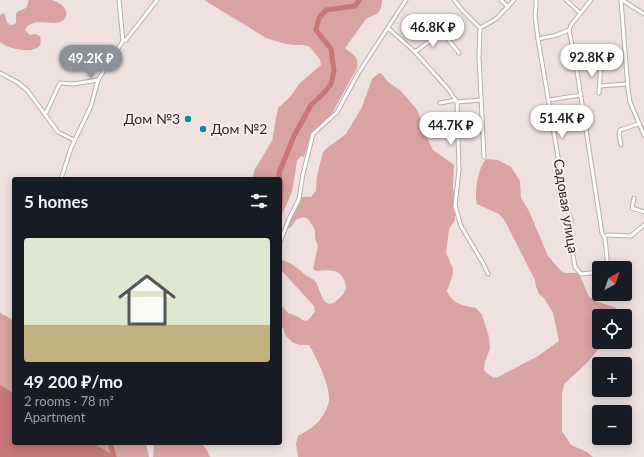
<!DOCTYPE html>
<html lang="en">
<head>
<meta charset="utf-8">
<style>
	body { margin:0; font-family:Lato,sans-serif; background:#242831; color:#f1f3f6; height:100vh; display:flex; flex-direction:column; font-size:15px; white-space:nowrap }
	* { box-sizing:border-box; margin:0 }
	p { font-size:13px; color:#9ea1a6 }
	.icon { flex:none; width:22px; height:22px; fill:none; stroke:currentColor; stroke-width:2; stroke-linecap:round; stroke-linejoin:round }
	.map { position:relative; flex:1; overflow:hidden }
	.drawer { position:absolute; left:12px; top:177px; width:270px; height:268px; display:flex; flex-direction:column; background:#171b24; border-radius:4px; box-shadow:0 2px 10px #0003 }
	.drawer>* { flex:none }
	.needle { width:26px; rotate:40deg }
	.tools { position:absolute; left:592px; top:261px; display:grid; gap:8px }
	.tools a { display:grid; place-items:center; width:40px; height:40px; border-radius:4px; background:#171b24; box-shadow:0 2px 10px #0003; font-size:20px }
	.price { position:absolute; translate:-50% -34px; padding:0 9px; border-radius:14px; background:#fff; color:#222; font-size:13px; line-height:26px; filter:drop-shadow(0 1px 2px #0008) }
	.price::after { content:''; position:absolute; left:50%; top:24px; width:12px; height:9px; margin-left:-6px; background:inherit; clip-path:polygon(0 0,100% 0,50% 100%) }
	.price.current { background:#8c9099; color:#fff }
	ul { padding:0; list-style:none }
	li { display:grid; align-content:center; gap:8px; height:212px; padding:0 12px }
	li+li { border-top:1px solid #363941 }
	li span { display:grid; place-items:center; height:124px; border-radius:4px; color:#555 }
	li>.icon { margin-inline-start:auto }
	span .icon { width:72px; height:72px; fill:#fffc; stroke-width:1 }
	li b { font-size:17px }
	h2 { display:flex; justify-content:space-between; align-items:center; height:48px; padding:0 12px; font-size:17px }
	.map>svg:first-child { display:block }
</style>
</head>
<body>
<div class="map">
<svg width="644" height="457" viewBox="0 0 644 457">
	<rect width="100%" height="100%" fill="#eee1e0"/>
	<g fill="#d8a3a1">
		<path d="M29 0C36 0 44 0 51 0 57 1 69 8 66 16 60 32 33 13 25 30L30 35 35 34 40 36C45 54 22 51 12 48 7 47 4 44 0 42V15L4 13 7 22 10 25 15 24 16 22V15L17 12 26 8Z"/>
		<path d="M204 0H382L381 8 378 13 366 19 345 48C352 54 360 57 357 68L331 115 311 133 304 157 301 156 297 161 292 192 280 219V179H252L255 169 272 141 278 108 291 96 299 84 321 65 320 60 310 47 304 45H293L282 43 266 38Z"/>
		<path d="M379 73 382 74 388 82 400 90 418 111 425 134 433 150 454 165 453 188 454 193 453 206 455 214V220L449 229 446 253 453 269V274L447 291C452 304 464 306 476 308L482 315 489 337 490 349 485 361 484 370 489 375 494 378 498 377 538 356 559 341 553 313 544 298 539 294 536 287 535 280 505 221 499 214 477 204C474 194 478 165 487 159L498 160 511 167 520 181 521 198 529 211 548 256 561 271 565 273H576L580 276 589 297 598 302 614 307 619 310 620 316H599V342H604L588 362 564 384 562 394V431L571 445 587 452 593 457H298L296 444 298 436C304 432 311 429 316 424 322 419 330 405 329 397 328 381 317 359 309 345H299L292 342 286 336 280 321V304L288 313 299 317 302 320 306 321 309 319 315 312 314 306 280 269V260C291 261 299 270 307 276 309 277 313 279 315 281 320 286 322 312 336 301 340 298 344 294 346 289 345 269 332 269 316 271L313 269 318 246 315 238V230L308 219 304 217 297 219 290 228H287V227L300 202 301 197H311L316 191 317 176 323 152 327 148 346 134 362 107 372 79Z"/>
		<polygon points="0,312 2,314 14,320 14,443 146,443 149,457 0,457"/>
		<polygon points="154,443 201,443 206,449 210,457 153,457"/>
	</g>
	<polygon fill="#c67776" points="0,385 14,394 14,443 94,443 115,457 0,457"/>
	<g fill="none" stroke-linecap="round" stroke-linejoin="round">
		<g stroke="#c67776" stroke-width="5">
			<polyline points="280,204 281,186 279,173 294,136 311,105 323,94 331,84 334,71 331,49 316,30 319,18 326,10 355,6 359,0"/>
			<polyline points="110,443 114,457"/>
		</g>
		<defs>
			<g id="street">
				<polyline points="119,0 123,41"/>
				<polyline points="454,0 463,11 480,28"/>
				<polyline points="501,0 508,7"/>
				<polyline points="536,0 536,4 535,16 538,39 566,204 571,219 570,237 575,267 581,274 599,272"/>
				<polyline points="566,0 580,13"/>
				<polyline points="591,0 571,25 569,30 576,65 602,233 605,239 608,268"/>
				<polyline points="621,0 628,89 630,102 644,135"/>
				<polyline points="622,0 644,14"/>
				<polyline points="430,17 459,53"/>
				<polyline points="388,28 415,52 448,89 457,102 459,170 455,206 461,226 484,265 488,274"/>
				<polyline points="480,28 479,57 484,157"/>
				<polyline points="480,28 496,19 514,0"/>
				<polyline points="538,39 557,35 569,30"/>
				<polyline points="415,52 442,32"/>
				<polyline points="0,73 17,82 27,90 58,132 74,140"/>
				<polyline points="600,86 627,84"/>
				<polyline points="599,93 601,63"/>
				<polyline points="548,100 581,95"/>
				<polyline points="457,102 481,100"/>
				<polyline points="440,103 456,100"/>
				<polyline points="45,115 60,83 73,84 98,80"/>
				<polyline points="621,145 619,134 620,130 638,124"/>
				<polyline points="61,179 71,148 91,106 98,80 123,41 126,40 157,0"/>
				<polyline points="634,198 632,208 644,212"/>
				<polyline points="604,237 608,235 631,236 644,225"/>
				<polyline points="280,242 289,219 299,199 303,174 313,134 337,112 359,72 406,0"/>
				<polyline points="611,294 611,299"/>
			</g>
		</defs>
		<use href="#street" stroke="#baadac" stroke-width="5"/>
		<use href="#street" stroke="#fff" stroke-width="3"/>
	</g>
	<g fill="#038dab" stroke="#fceeed" stroke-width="1.5">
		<circle cx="188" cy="119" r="4"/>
		<circle cx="203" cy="129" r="4"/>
	</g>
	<g text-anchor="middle" stroke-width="4" stroke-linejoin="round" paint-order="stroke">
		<g font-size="14" fill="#2e2929" stroke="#fceeed" text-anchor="end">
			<text x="180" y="124">Дом №3</text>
			<text x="211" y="134" text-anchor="start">Дом №2</text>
		</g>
		<g font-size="14" fill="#2e2929" stroke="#fceeed">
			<text transform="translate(566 206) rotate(81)" y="5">Садовая улица</text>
		</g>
	</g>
</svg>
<div class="tools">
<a><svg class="needle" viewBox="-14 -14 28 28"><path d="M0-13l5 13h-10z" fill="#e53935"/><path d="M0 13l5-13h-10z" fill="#9ea1a6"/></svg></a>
<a><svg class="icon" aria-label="locate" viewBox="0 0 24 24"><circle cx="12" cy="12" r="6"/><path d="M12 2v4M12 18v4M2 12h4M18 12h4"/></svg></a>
<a>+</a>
<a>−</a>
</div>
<b class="price" style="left:433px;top:48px">46.8K ₽</b>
<b class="price" style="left:592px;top:78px">92.8K ₽</b>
<b class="price current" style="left:91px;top:79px">49.2K ₽</b>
<b class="price" style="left:562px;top:139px">51.4K ₽</b>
<b class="price" style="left:451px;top:146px">44.7K ₽</b>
<section class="drawer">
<h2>5 homes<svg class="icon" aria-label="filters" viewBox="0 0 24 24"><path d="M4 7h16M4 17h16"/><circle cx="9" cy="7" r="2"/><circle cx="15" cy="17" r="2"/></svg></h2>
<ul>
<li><span style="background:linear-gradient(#dfe7d0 70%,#c2b280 0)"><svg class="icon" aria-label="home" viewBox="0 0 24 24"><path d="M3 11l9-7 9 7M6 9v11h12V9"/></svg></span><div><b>49 200 ₽/mo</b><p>2 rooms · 78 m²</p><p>Apartment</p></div></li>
</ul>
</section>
</div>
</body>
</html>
